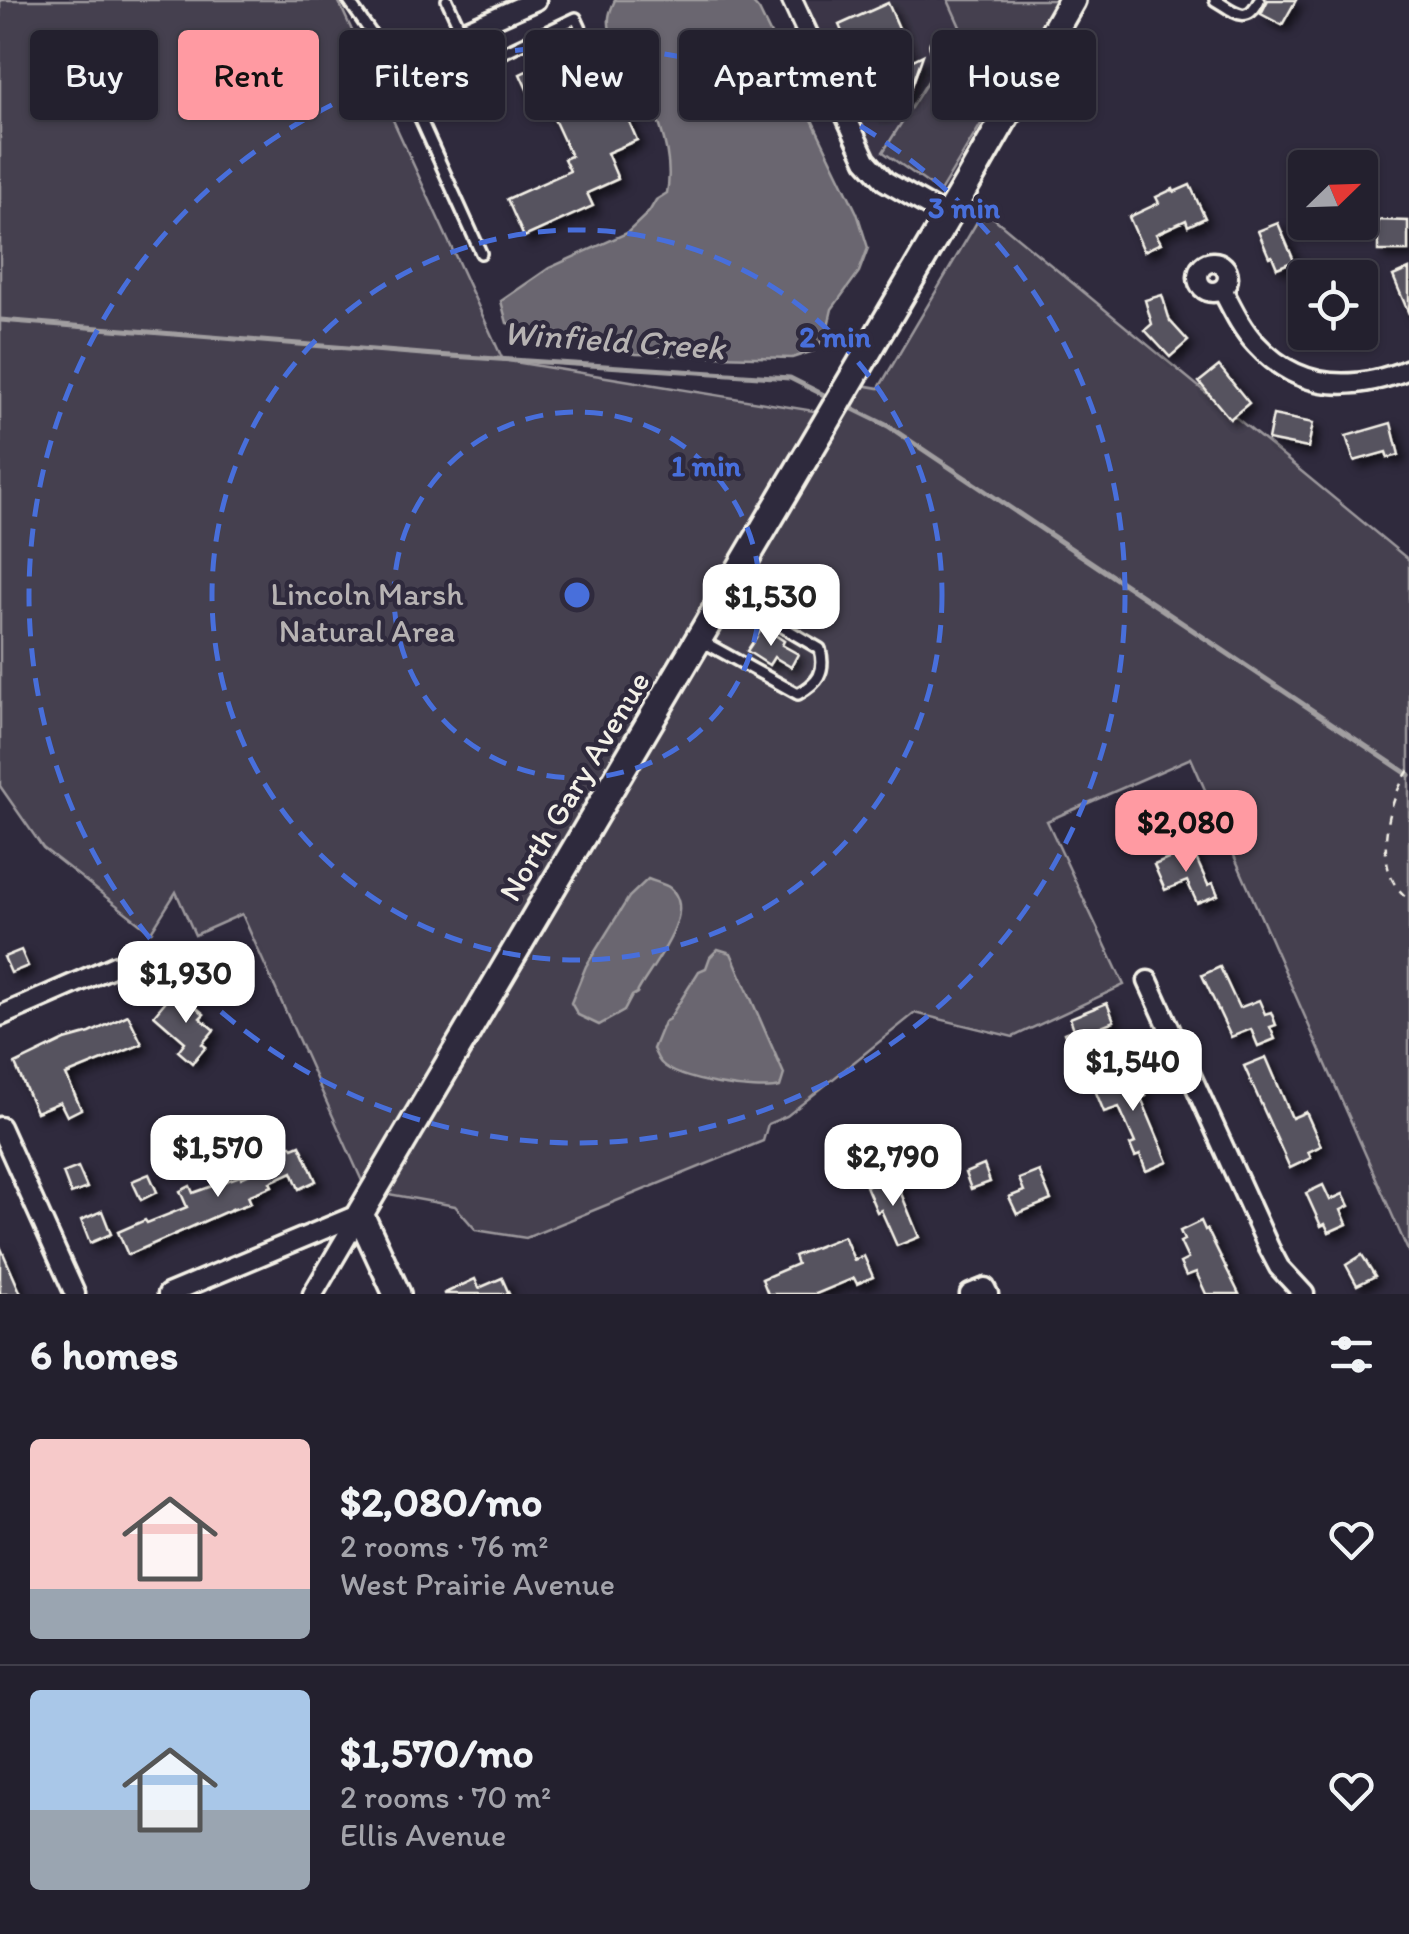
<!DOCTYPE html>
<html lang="en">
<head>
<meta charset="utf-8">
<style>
	body { margin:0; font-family:Itim,sans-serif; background:#2b2836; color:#f1f3f6; height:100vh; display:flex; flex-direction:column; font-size:38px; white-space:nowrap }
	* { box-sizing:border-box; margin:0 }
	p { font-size:32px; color:#a3a3aa }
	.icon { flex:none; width:55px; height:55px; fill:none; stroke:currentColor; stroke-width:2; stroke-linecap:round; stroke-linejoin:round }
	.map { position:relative; height:1294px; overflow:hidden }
	.panel { display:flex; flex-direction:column; background:#23202e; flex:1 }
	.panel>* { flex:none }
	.banner { position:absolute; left:30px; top:30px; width:1350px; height:90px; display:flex; gap:20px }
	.needle { width:65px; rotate:67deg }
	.fabs { position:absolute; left:1288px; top:150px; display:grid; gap:20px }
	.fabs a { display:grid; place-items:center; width:90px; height:90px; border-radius:10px; background:#23202e; box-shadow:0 2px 8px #0004,0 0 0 2px #403e4a; font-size:50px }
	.price { position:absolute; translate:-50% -85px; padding:0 22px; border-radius:20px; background:#fff; color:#222; font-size:32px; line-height:65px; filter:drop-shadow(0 2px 5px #0008) }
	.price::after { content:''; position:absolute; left:50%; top:60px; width:30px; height:22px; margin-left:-15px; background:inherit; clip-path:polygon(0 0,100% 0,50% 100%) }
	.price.on { background:#ff9aa2; color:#111 }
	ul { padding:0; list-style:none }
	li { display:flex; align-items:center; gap:30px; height:250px; padding:0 30px }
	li+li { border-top:2px solid #403e4a }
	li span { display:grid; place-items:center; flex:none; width:280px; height:200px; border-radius:10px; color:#555 }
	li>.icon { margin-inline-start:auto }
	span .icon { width:120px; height:120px; fill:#fffc; stroke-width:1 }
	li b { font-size:42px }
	h2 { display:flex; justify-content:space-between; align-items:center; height:120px; padding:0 30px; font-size:42px }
	.tag { padding:0 35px; border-radius:10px; background:#23202e; box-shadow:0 2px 8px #0004,0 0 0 2px #403e4a; font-size:35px; line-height:90px }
	.tag.on { background:#ff9aa2; color:#111 }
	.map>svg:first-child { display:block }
</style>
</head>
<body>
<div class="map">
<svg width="1409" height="1294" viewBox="0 0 1409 1294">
	<defs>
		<filter id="shadow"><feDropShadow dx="6" dy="6" stdDeviation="5" flood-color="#0009"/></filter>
	</defs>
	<rect width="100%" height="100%" fill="#2f2a3d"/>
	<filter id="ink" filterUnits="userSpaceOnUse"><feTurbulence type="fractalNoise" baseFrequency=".01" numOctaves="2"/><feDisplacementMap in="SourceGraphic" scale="20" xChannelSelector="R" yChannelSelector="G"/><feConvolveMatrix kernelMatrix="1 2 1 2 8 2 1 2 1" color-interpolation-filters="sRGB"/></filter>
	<g filter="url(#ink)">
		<polygon fill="#3b3647" points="800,0 948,0 961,29 875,162"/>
		<g fill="#454050" stroke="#9c989c" stroke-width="2.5">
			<polygon points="0,0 338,0 503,360 832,414 850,383 879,388 984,210 1409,560 1409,1253 1191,758 1047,821 1124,985 1013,1037 915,1013 787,1116 768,1124 763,1141 526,1238 476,1230 455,1206 366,1190 242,914 195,935 176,892 151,932 43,848 0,786"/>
			<polygon points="948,0 1056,0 940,192 883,152 961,29"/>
		</g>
		<g fill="#6a6670" stroke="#a19ea0" stroke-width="2.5">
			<path d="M615 0H750L759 10 857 213 868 248 859 272 832 309 826 335 814 351 792 358 636 354 598 347 585 342 567 341 507 323 501 301 549 268 627 233 649 212 656 200 667 193C675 151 655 107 634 72 626 59 614 45 610 30 607 18 610 11 615 0Z"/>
			<path d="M648 879C655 882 665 884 670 888 700 913 648 970 637 993L632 996 624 1011 599 1025 578 1015 571 1003 586 966 629 897Z"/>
			<path d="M718 949 731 953 784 1074 780 1087C756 1093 678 1081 661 1063 657 1059 656 1054 653 1049L664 1022 669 1019 699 971 706 968 710 957Z"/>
		</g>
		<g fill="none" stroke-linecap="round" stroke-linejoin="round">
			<g stroke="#a19ea0" stroke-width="5">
				<polyline points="0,320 435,355 790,378 830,398"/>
				<polyline points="845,405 888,426 1409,775"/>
			</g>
		</g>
		<g fill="#56525f" stroke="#f4f1e8" stroke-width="2.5" filter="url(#shadow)">
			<polygon points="1268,0 1296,0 1282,25 1261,14"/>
			<polygon points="888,3 913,60 923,55 907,100 878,113 839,25"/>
			<polygon points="554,58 568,89 581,83 596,114 621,103 637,140 607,153 618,179 587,193 593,206 524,237 507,199 570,171 564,159 571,156 547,104 536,109 520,74"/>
			<polygon points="1190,185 1205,218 1188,226 1186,220 1156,234 1161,243 1144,251 1129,217 1159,203 1156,197 1173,189 1174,192"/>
			<polygon points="1378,220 1408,221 1408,251 1378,251"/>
			<polygon points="1278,223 1294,261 1277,268 1272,256 1269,257 1258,231"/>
			<polygon points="1409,269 1409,314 1393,276"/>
			<polygon points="1162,295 1170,321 1188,341 1170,357 1145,330 1152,324 1145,300"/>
			<polygon points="1219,366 1249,403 1230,419 1199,382"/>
			<polygon points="1273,415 1313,423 1308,448 1268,440"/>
			<polygon points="1391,423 1399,455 1388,458 1386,452 1354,461 1346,436"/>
			<polygon points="763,627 784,641 782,645 798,654 791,667 774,657 769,665 747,651"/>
			<polygon points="1192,849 1208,885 1213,883 1218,895 1197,903 1187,881 1165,890 1154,865"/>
			<polygon points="21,950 28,966 11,973 4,957"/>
			<polygon points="1220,967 1239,1008 1259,1000 1265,1014 1271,1012 1276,1025 1270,1027 1275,1039 1258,1046 1251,1029 1231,1037 1202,975"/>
			<polygon points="170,996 179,1004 184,997 204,1014 200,1018 214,1030 202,1044 206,1047 192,1063 178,1051 185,1042 154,1015"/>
			<polygon points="1107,1003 1114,1021 1099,1027 1107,1048 1086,1056 1080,1042 1069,1046 1064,1033 1074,1029 1070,1018"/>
			<polygon points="128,1015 142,1044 66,1075 81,1109 67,1116 60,1102 36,1112 15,1064 65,1040 90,1033"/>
			<polygon points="1266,1057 1292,1118 1306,1112 1321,1146 1308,1152 1311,1158 1290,1168 1244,1066"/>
			<polygon points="1133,1063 1146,1096 1141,1098 1168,1162 1146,1171 1140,1155 1135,1157 1130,1145 1135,1143 1119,1107 1104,1112 1095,1090 1114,1083 1109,1072"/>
			<polygon points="291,1145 293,1148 300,1145 316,1181 299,1189 292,1172 270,1182 272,1186 248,1196 251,1203 232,1210 232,1209 128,1255 118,1232 145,1220 147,1223 187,1207 180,1191 190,1186 193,1193 240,1176 241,1178 276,1163 272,1154"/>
			<polygon points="915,1155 922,1172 905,1180 897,1163"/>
			<polygon points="984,1165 990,1182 971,1189 965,1173"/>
			<polygon points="78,1167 87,1188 71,1194 63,1173"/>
			<polygon points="1039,1171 1051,1200 1017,1214 1009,1197 1024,1191 1019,1179"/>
			<polygon points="149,1174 157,1192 141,1200 132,1181"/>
			<polygon points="893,1174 919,1237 897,1246 881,1210 877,1212 866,1186"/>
			<polygon points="1323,1185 1330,1200 1343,1194 1349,1206 1341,1210 1347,1224 1329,1232 1325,1224 1321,1226 1306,1193"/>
			<polygon points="102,1211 111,1234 90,1243 81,1220"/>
			<polygon points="1201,1221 1205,1230 1207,1229 1239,1294 1206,1294 1196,1272 1186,1276 1180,1263 1188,1259 1180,1242 1184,1240 1180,1231"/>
			<polygon points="844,1236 854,1260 864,1256 873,1277 857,1284 854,1278 816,1294 768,1294 762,1279 797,1264 794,1256"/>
			<polygon points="0,1246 21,1294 0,1294"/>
			<polygon points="1362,1255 1375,1276 1357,1285 1346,1265"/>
			<polygon points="502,1278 509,1294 443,1294 475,1279 479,1288"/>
		</g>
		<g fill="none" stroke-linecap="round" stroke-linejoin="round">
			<defs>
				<g id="lane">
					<polyline points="348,0 378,43 406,57 420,89 420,118 481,253"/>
					<polyline points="447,0 462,33"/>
					<path d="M1215 0C1234 11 1247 26 1259 0"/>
					<polyline points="945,73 936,45 958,56"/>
					<polyline points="420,92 576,18 605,82"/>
					<path d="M700 640 798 694C818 683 826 672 820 649L728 595"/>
				</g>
				<g id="street">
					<polyline points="792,0 866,160 885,181 946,216"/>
					<polyline points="406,57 536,0"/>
					<circle cx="1213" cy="277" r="15"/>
					<path d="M1222 289C1232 308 1241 328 1256 344 1299 391 1353 392 1409 369"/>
					<polyline points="1148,981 1269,1248 1279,1267 1304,1294"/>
					<polyline points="0,1016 117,965"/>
					<polyline points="0,1127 75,1294"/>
					<polyline points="168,1294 360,1214"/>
					<polyline points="313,1294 360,1214"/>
					<polyline points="970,1294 985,1288 988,1294"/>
				</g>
				<polyline id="secondary" points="397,1294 360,1214 969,180 1072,0"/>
			</defs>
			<use href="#lane" stroke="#f4f1e8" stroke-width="16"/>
			<use href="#street" stroke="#f4f1e8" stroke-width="25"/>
			<use href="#secondary" stroke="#f4f1e8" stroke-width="32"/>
			<path stroke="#f4f1e8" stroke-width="2.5" stroke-dasharray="8 8" stroke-linecap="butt" d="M1409 770C1390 797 1377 850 1393 881 1397 889 1403 894 1409 900"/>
			<use href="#lane" stroke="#2f2a3d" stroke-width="9"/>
			<use href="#street" stroke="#2f2a3d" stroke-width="18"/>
			<use href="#secondary" stroke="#2f2a3d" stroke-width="25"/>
		</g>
	</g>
	<g fill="none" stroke="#486fdb" stroke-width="5" stroke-dasharray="18 12">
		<circle cx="577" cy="595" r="183"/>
		<circle cx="577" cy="595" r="365"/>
		<circle cx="577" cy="595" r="548"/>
	</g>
	<g text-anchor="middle" stroke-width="9" stroke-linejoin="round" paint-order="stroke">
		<g font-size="32" fill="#b7b3b3" stroke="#2f2a3d">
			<text x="367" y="605">Lincoln Marsh<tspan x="367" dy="37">Natural Area</tspan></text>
		</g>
		<g font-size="32" fill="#f4f1e8" stroke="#2f2a3d">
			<text transform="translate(574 786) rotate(-59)" y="11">North Gary Avenue</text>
		</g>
		<g font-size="35" font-style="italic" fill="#b6b2b2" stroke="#2f2a3d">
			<text transform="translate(614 340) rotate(4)" y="12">Winfield Creek</text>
		</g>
	</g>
	<circle cx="577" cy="595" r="15" fill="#486fdb" stroke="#2f2a3d" stroke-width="5"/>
	<g font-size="30" text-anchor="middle" font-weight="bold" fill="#486fdb" stroke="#2f2a3d" stroke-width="9" stroke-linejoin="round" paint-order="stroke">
		<text x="964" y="218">3 min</text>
		<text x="835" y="347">2 min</text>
		<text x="706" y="476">1 min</text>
	</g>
</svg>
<div class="fabs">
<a><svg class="needle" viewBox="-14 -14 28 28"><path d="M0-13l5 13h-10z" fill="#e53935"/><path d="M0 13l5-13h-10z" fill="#a3a3aa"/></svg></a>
<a><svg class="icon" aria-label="locate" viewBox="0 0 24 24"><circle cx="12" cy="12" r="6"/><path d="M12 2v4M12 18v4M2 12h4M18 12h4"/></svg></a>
</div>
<b class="price" style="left:771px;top:649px">$1,530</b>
<b class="price on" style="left:1186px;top:875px">$2,080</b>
<b class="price" style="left:186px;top:1026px">$1,930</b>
<b class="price" style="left:1133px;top:1114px">$1,540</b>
<b class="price" style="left:218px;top:1200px">$1,570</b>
<b class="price" style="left:893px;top:1209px">$2,790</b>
<div class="banner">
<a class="tag">Buy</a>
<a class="tag on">Rent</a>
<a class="tag">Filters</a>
<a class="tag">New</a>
<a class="tag">Apartment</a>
<a class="tag">House</a>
</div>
</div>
<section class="panel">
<h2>6 homes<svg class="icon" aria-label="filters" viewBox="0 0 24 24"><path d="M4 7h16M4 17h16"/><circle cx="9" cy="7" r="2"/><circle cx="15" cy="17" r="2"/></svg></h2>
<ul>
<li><span style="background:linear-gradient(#f6c9c9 75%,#9aa5b1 0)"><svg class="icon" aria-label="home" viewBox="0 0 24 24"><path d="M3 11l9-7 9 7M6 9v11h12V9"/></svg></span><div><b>$2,080/mo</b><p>2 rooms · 76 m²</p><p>West Prairie Avenue</p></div><svg class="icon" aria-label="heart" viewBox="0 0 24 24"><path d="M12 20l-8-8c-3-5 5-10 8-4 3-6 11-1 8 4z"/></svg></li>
<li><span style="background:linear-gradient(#a9c7e8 60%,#9aa5b1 0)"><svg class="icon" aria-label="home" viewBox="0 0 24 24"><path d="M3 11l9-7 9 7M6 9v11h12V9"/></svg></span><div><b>$1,570/mo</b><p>2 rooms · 70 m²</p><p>Ellis Avenue</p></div><svg class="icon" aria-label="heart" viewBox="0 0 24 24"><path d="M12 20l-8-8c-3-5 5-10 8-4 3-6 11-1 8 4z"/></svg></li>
</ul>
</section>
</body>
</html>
